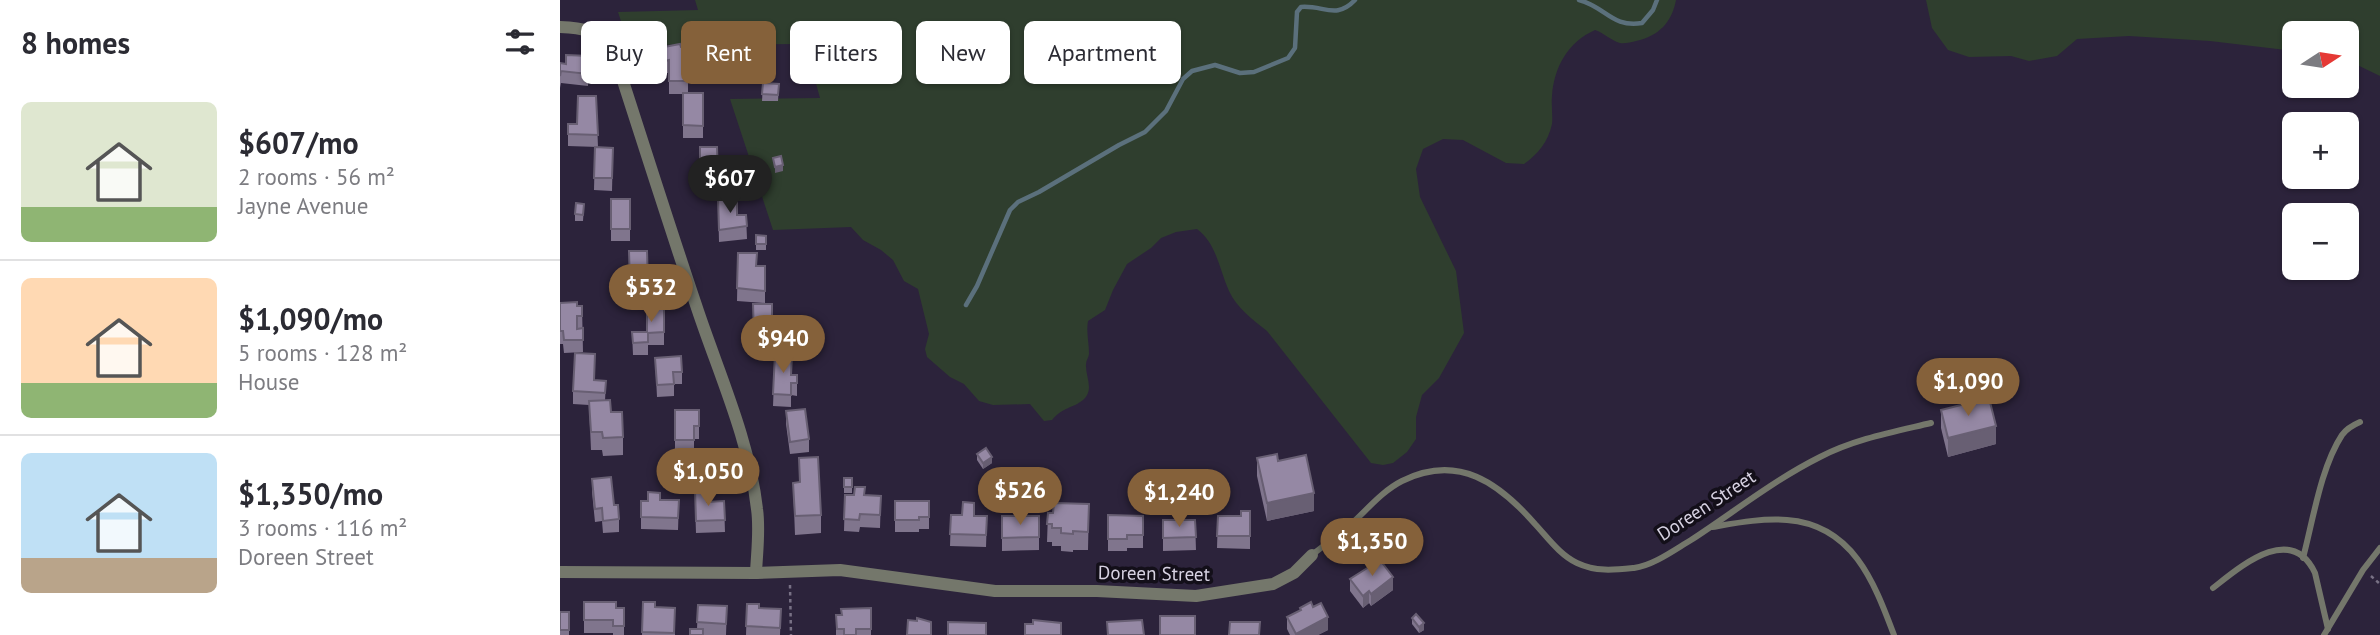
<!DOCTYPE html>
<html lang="en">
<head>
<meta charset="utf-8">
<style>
	body { margin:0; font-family:"PT Sans",sans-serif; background:#f7f7f7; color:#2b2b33; height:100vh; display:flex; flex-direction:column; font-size:26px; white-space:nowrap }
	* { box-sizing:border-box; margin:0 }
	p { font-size:23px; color:#7c7c81 }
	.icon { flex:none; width:38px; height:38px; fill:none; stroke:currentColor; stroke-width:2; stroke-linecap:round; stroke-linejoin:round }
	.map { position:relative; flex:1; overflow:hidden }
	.drawer { display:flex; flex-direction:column; background:#fff; width:560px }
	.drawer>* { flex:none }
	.hud { position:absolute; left:21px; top:21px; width:665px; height:63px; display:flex; gap:14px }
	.needle { width:46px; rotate:78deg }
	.fabs { position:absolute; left:1722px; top:21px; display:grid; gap:14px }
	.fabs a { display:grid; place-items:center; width:77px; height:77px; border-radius:10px; background:#fff; box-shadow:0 2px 5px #0004; font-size:35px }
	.price { position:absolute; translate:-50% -60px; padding:0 16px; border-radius:24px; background:#85613a; color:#fff; font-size:23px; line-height:46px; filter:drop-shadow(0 2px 4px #0008) }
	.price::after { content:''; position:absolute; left:50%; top:42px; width:21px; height:16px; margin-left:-10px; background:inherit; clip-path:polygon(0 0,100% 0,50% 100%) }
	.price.active { background:#222; color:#fff }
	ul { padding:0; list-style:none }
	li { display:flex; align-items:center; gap:21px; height:175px; padding:0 21px }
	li+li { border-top:2px solid #e1e1e2 }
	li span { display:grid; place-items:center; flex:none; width:196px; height:140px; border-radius:10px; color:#555 }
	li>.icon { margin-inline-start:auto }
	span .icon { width:84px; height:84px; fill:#fffc; stroke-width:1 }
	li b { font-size:30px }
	h2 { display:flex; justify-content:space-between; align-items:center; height:84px; padding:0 21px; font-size:30px }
	.pill { padding:0 24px; border-radius:10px; background:#fff; box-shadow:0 2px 5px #0004; font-size:24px; line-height:63px }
	.pill.active { background:#85613a; color:#fff }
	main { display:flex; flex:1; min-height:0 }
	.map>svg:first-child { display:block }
</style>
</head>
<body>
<main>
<section class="drawer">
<h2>8 homes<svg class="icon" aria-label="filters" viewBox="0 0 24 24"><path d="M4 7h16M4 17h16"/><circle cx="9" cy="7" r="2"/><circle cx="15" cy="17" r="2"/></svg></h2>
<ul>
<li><span style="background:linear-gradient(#dfe7d0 75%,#8fb573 0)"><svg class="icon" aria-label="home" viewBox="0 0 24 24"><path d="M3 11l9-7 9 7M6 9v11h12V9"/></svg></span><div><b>$607/mo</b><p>2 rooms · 56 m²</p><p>Jayne Avenue</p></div></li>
<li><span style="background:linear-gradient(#ffd9b3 75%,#8fb573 0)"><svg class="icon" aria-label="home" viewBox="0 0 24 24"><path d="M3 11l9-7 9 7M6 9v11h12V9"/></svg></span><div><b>$1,090/mo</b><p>5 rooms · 128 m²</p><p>House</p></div></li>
<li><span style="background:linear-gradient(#bfe0f5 75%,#b9a48a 0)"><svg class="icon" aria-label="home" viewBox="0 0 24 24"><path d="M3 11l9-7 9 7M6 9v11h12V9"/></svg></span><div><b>$1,350/mo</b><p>3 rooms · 116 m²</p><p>Doreen Street</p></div></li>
</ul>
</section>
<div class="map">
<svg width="1820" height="635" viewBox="0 0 1820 635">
	<rect width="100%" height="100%" fill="#2c233b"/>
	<g fill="#2f3e2e">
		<path d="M135 0H1116C1112 22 1099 36 1076 41 1072 42 1064 44 1060 43 1052 41 1044 33 1035 30 1008 42 994 67 992 96 991 105 993 115 992 124 988 142 978 154 964 164L946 163 903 140 883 139 863 149 856 169 860 197 896 271 904 333 879 378 862 395 856 417V439L847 452 833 463 823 465 811 463 707 331C693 320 677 308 669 291 659 269 657 244 637 229L616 232 601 238 591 248 567 264 553 290 545 310 528 321C526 332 529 342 529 354 529 357 526 360 526 364 525 376 535 390 523 400 512 409 504 406 492 420L484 421 470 404 433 405 419 401 404 384 390 377 367 357 365 349 369 334 358 289 344 281 333 260 321 250 303 240 291 227 213 230 170 99 260 98 245 44 69 45 58 12 138 10Z"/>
		<polygon points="1366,0 1820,0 1820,76 1787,60 1787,33 1734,33 1734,51 1650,41 1569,36 1517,39 1497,56 1469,61 1451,56 1409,57 1388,50 1372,28"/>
	</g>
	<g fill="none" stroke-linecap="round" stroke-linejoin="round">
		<g stroke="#5b707c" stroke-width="4.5">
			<path d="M1019 0C1046 7 1052 28 1082 23L1093 10 1097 0"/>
			<path d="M406 305 417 286 450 210 458 202 479 192 559 145 585 132 606 111 623 79 632 71 655 65 680 73 694 72 728 58 735 48 737 12 741 7C764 5 776 20 795 0"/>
		</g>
		<g stroke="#787185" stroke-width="2.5" stroke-dasharray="3.5 3.5" stroke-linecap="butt">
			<polyline points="1811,576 1820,584"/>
			<polyline points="230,585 231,635"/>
		</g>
		<g stroke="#74776b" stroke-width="6">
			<path d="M1152 527C1176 523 1202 518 1227 520 1293 525 1314 582 1334 635"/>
			<path d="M752 555C764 545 778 536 789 526 806 511 822 491 842 481 898 453 939 483 975 524 988 538 1000 555 1017 563 1036 572 1054 570 1074 568 1094 565 1114 550 1131 540 1174 512 1214 480 1260 457 1295 439 1333 432 1371 423"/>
			<path d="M1743 558C1753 520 1761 467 1782 435 1787 428 1793 425 1800 422"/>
			<path d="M1653 588C1680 567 1731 522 1755 573L1768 629"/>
			<polyline points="1764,635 1803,570 1820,548"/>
		</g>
		<g stroke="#74776b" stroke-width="12">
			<path d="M0 27C22 28 37 30 52 47 80 133 107 219 136 305 158 372 189 438 197 509 200 530 197 551 196 573"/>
			<polyline points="0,572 196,573 280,570 435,591 537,591 636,596 713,584 734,573 752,555"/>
		</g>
	</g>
	<g fill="#80758d">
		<polygon points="104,47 121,47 128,56 139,55 139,79 128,79 128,93 143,93 143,138 123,138 123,94 109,94 109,73 105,73"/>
		<polygon points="29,56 28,86 1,83 0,88 0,63 6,64"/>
		<polygon points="203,83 219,84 218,101 202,101"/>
		<polygon points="36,96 38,147 8,146 8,124 17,124"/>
		<polygon points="35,147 53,148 52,191 34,190"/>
		<polygon points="140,147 158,175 162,174 163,196 146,197 145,186 140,186"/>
		<polygon points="158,198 177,215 186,215 187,239 159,242"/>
		<rect x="51" y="199" width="19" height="42"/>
		<polygon points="24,204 23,221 15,221 15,214"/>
		<polygon points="196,235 206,236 206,250 196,250"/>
		<polygon points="69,251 87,251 88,296 70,296"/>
		<polygon points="178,253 197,266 205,266 205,303 177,301"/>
		<polygon points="0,303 17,306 22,306 23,352 4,353 3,344 0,344"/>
		<polygon points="193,304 212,332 215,332 215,354 231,375 237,375 237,396 231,395 231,407 213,406 215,355 198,355 198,347 194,347"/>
		<polygon points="104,306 104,345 88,345 88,355 73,355 72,332 87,332"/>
		<polygon points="95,358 122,372 122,384 114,384 114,396 97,397"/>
		<polygon points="34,380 46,381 45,401 63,437 63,455 43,456 42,450 31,450 29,405 13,404 13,391"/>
		<polygon points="115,410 139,410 139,439 134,439 134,453 115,453"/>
		<polygon points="1381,410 1436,444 1388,457 1381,428"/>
		<polygon points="226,411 249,439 249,452 230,454 226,424"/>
		<polygon points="417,454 432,463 423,469 417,460"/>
		<polygon points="239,458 261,515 261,533 235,535 233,483 239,482"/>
		<polygon points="697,458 718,461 754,511 707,521 697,476"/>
		<rect x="284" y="478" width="8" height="15"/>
		<polygon points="32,479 54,505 59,519 59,532 43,533 42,521 35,522 32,492"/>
		<polygon points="285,495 321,496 320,528 300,527 299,532 284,531"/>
		<polygon points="100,500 119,500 118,530 81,529 81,501"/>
		<polygon points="164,501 165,532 136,533 135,502"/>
		<polygon points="335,501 369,501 369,529 359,529 359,532 335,532"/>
		<polygon points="529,504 528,550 513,550 513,552 501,551 501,546 492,546 492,542 487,542 488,513 493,513"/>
		<polygon points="690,511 690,549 657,548 658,516 681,516"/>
		<polygon points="391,515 427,516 426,547 390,546"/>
		<polygon points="548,515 583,516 583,548 567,548 567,551 548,551"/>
		<polygon points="442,516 479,516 479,550 442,551"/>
		<polygon points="603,520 635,520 636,550 603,551"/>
		<polygon points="790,579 833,590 811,606 809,603 803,608 790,591"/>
		<polygon points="0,594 0,612 9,612 9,635 0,635"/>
		<polygon points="24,602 56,608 64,608 64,635 53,635 53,633 24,633"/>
		<polygon points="83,602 95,607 115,608 115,635 82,635"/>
		<polygon points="187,604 199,608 221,609 220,635 186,635"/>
		<polygon points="138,605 167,606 166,635 130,635 137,629"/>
		<polygon points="311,608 311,635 276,635 276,615 282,615"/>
		<polygon points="740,608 768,630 758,635 730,635 727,629 727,617 740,611"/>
		<polygon points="852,618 864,630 859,633 852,624"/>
	</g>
	<g fill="#685f73">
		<polygon points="223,165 223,171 215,173 215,167"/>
		<polygon points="1436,426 1436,444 1388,457 1388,438"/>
		<polygon points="432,457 432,463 423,469 423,463"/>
		<polygon points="754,493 754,511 707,521 707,503"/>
		<polygon points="833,577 833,590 811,606 811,594"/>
		<polygon points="809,591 809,603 803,608 803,596"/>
		<polygon points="768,617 768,630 758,635 736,635 736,634"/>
		<polygon points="864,623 864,630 859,633 859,627"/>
	</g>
	<g fill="#9588a4" stroke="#685f73" stroke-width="2">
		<polygon points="120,44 121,47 128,47 128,56 139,55 139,67 128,67 128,81 109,81 109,60 105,61 104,47"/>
		<polygon points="6,55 29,56 28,74 1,71 0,76 0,63 6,64"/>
		<polygon points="203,83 219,84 218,95 202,94"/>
		<polygon points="123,93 143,93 143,126 123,125"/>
		<polygon points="18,96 36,96 38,135 8,134 8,124 17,124"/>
		<polygon points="35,147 53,148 52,178 34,178"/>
		<polygon points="140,147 157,147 158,175 162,174 163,184 146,185 145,173 140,173"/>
		<polygon points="221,156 223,165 215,167 213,158"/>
		<polygon points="158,198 177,198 177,215 186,215 187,226 159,230"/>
		<rect x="51" y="199" width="19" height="30"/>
		<polygon points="16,203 24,204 23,215 15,214"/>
		<polygon points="196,235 206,236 206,244 196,244"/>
		<polygon points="69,251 87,251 88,283 70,284"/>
		<polygon points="178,253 197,253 196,266 205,266 205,291 177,288"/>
		<polygon points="17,302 17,306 22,306 22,316 17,316 17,329 23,328 23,340 4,340 3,331 0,331 0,303"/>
		<polygon points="193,304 212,304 212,332 215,332 215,342 198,343 198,334 194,334"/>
		<polygon points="87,306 104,306 104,332 88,333 88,342 73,343 72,332 87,332"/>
		<polygon points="15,353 35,354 34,380 46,381 45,393 13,391"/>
		<polygon points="215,354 232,355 231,375 237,375 237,383 231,383 231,395 213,394"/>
		<polygon points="121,356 122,372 113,372 114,384 97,385 95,358"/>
		<polygon points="1429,398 1436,426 1388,438 1381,410"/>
		<polygon points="50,400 51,412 62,412 63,437 43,438 42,432 31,432 29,401"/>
		<polygon points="245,409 249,439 230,442 226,411"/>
		<polygon points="115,410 139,410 139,426 134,426 134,440 115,440"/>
		<polygon points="426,448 432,457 423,463 417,454"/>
		<polygon points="717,454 718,461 746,455 754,493 707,503 697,458"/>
		<polygon points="258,457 261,515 235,516 233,483 240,482 239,458"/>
		<polygon points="51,477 54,505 58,505 59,519 43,521 42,508 35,509 32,479"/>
		<rect x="284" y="478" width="8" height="9"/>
		<polygon points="295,487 305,487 304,495 321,496 320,515 300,514 299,520 284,519 285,495 294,495"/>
		<polygon points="135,489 147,489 147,502 164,501 165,520 136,521"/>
		<polygon points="88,492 100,493 100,500 119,500 118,518 81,517 81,501 88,501"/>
		<polygon points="335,501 369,501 369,517 359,517 359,520 335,520"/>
		<polygon points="403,502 414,503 414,516 427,516 426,535 390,534 391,515 402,515"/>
		<polygon points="494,503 529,504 528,532 513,531 513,534 501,533 501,528 492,528 492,524 487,524 488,513 493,513"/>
		<polygon points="681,511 690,511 690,536 657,536 658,516 681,516"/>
		<polygon points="548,515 583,516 583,535 567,535 567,539 548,539"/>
		<polygon points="442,516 479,516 479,537 442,538"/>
		<polygon points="603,520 635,520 636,537 603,538"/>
		<polygon points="820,560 833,577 811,594 809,591 803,596 790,579"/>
		<polygon points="24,602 56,602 56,608 64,608 64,626 53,626 53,620 24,620"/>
		<polygon points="83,602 95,602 95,607 115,608 114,633 82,632"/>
		<polygon points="751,602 753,607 761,603 768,617 736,634 727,617 741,610 740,608"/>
		<polygon points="187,604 199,604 199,608 221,609 220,628 186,626"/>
		<polygon points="138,605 167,606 166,624 137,622"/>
		<polygon points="311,608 311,629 296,629 296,635 284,635 284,629 277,629 276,615 282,615 281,609"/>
		<rect x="0" y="612" width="9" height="18"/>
		<polygon points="856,614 864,623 859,627 852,618"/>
		<rect x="600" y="616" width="35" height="19"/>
		<polygon points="357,618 371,622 371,635 347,635 348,620 357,621"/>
		<polygon points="473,620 501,623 501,635 465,635 465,624 473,624"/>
		<polygon points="582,620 584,635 548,635 547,622"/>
		<polygon points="388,622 426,623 426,635 388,635"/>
		<polygon points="670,622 700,622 699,635 669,635"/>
		<rect x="130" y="629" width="13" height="6"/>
	</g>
	<g text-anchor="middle" stroke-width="7" stroke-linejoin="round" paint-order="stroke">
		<g font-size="19" fill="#d7d2e2" stroke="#130f19">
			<text transform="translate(1146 505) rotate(-33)" y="7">Doreen Street</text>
			<text transform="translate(594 573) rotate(1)" y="7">Doreen Street</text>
		</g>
	</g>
</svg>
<div class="fabs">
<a><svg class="needle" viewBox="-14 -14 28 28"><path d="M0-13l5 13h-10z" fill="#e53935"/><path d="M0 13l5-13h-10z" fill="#7c7c81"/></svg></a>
<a>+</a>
<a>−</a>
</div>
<b class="price active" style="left:170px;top:215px">$607</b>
<b class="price" style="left:91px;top:324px">$532</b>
<b class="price" style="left:223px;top:375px">$940</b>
<b class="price" style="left:1408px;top:418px">$1,090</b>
<b class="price" style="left:148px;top:508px">$1,050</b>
<b class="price" style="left:460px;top:527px">$526</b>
<b class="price" style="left:619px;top:529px">$1,240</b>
<b class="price" style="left:812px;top:578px">$1,350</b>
<div class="hud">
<a class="pill">Buy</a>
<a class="pill active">Rent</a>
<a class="pill">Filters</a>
<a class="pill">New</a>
<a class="pill">Apartment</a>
</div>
</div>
</main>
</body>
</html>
